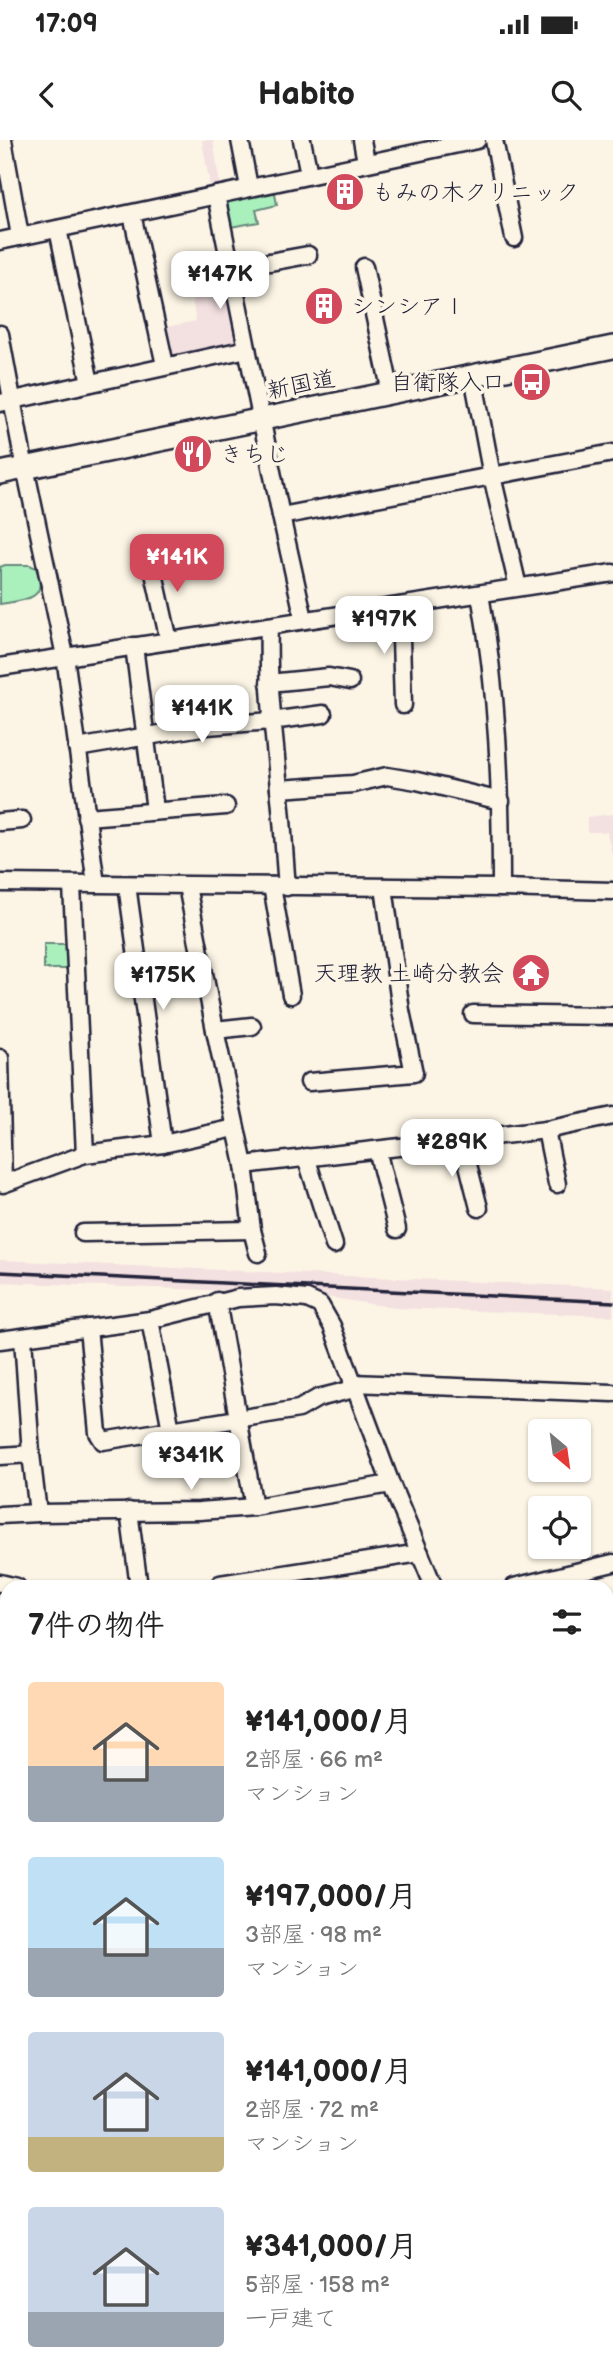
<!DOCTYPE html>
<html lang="ja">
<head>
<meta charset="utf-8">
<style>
	body { margin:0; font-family:"Balsamiq Sans","Klee One",sans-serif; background:#f6f6f6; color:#222; height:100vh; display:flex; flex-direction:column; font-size:26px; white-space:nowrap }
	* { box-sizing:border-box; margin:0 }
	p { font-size:23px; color:#767676 }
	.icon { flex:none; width:38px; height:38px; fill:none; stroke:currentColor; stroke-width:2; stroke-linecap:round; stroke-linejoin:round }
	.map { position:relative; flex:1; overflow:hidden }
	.sheet { position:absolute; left:0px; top:1440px; width:614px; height:800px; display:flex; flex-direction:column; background:#fff; border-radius:21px 21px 0 0; box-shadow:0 2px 5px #0004 }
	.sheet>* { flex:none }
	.needle { width:46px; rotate:151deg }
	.buttons { position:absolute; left:528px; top:1279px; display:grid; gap:14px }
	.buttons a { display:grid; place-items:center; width:63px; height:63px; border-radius:7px; background:#fff; box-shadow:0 2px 5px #0004; font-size:35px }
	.price { position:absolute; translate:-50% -60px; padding:0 16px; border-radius:14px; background:#fff; color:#222; font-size:23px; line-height:46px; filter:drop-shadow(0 2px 4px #0008) }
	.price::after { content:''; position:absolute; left:50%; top:42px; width:21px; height:16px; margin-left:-10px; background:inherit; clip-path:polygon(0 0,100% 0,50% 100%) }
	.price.selected { background:#d1495b; color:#fff }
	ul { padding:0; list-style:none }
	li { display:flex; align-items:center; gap:21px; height:175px; padding:0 28px }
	li span { display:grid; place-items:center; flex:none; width:196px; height:140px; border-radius:7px; color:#555 }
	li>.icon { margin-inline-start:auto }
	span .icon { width:84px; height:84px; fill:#fffc; stroke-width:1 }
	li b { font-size:30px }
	h2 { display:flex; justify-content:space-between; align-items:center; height:84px; padding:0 28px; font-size:30px }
	.status { display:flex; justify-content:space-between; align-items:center; height:49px; padding:0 35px; background:#fff; direction:ltr }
	.status svg { height:19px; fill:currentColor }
	header { display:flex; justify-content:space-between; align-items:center; height:91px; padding:0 28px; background:#fff; font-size:32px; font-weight:800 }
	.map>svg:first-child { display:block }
</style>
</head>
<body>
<div class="status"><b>17:09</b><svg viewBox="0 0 49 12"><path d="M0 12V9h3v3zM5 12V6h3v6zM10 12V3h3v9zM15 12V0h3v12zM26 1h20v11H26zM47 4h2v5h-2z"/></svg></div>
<header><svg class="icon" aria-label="back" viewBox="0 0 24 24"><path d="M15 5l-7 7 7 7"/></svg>Habito<svg class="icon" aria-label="search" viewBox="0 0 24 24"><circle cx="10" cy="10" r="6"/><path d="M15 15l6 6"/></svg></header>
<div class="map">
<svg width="613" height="2239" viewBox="0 0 613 2239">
	<rect width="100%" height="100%" fill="#fcf5e5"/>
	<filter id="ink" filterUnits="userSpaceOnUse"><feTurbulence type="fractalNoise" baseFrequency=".0143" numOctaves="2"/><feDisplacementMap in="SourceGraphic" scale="14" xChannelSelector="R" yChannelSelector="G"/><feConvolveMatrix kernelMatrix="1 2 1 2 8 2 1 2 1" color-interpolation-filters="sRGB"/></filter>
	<g filter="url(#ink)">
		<g fill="#f3e0e0">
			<polygon points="202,0 213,0 220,45 210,46"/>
			<polygon points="229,146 240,206 171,219 161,188 196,181 191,154"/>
			<polygon points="613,674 613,718 607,692 587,692 587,677"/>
			<polygon points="0,1120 613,1148 613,1176 397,1168 307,1154 0,1142"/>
		</g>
		<g fill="#aaf0bc" stroke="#66897c" stroke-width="2">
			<polygon points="274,47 277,65 256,70 259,82 230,87 224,58"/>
			<path d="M5 425H30L36 428C50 461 23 460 0 464V427Z"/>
			<rect x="44" y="804" width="26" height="25"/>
			<polygon points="5,1540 7,1544 7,1570 0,1570 0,1541"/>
		</g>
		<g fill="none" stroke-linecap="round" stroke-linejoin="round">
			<defs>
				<g id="minor">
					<polyline points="3,0 20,96"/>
					<polyline points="240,0 249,47"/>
					<polyline points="302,0 309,34"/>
					<polyline points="362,0 366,22"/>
					<polyline points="494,0 514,98"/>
					<polyline points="216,55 281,376 304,479"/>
					<polyline points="132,74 165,225"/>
					<polyline points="58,89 90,243"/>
					<polyline points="0,101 477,0"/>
					<polyline points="364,127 391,253"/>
					<polyline points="231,129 308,115"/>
					<polyline points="0,194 22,313 65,516 96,744"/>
					<polyline points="473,236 492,336 518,447"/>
					<polyline points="0,263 247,209"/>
					<polyline points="281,376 613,313"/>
					<polyline points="150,415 169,501"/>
					<path d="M480 454C498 554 501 646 501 748"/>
					<polyline points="400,466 403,565"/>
					<path d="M269 486C267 541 274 594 279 649 283 681 284 714 287 747"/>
					<polyline points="134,506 155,670"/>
					<polyline points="0,527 613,433"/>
					<polyline points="269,543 329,537 350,541"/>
					<polyline points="77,608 207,586 271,581 323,574"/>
					<polyline points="279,649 353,644 387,636 417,641 501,661"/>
					<polyline points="86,677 226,666"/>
					<polyline points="0,682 22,680"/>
					<polyline points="0,743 501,748 613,751"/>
					<polyline points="127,745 163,1004"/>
					<polyline points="72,746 85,1014"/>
					<polyline points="187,746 215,890 244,1025 252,1090 258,1113"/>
					<polyline points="272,746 291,855"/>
					<polyline points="473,874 613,876"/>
					<polyline points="215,890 252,886"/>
					<polyline points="0,918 3,1044 85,1014 163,1004 235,988"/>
					<polyline points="309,942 414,933 401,871 384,747"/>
					<polyline points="546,990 557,1044"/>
					<polyline points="462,1001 479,1068"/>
					<polyline points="377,1010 397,1089"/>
					<polyline points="306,1017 334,1105"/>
					<polyline points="244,1025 546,990 613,976"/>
					<polyline points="83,1093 252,1090"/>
					<polyline points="217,1161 254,1367"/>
					<polyline points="150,1180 171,1290"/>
					<polyline points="88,1188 98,1293 103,1301 299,1269 318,1258 354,1249"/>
					<polyline points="23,1198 31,1314 38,1373 199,1371 254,1367 391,1344"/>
					<polyline points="0,1200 150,1180 238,1158 276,1156 307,1159 320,1165 332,1186 391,1344 434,1447"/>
					<polyline points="352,1243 613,1253"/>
					<polyline points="0,1316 31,1314"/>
					<polyline points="129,1371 139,1447"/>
					<polyline points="0,1375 38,1373"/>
					<polyline points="0,1443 17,1447"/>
					<polyline points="220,1444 420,1413"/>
					<polyline points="514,1447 613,1423"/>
					<polyline points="607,1564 613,1562"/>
					<polyline points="0,1579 7,1580"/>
					<polyline points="607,1663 613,1660"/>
					<polyline points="0,1708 7,1703"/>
					<polyline points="607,1789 613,1786"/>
					<polyline points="607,1875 613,1889"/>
					<polyline points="0,1911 7,1921"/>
					<polyline points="607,1921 613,1919"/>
					<polyline points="607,1982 613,1980"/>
					<polyline points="0,2014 7,2012"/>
					<polyline points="607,2021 613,2019"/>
					<polyline points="0,2086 7,2107"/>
					<polyline points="607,2155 613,2153"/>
					<polyline points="0,2178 7,2173"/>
					<polyline points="607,2185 613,2206"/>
					<polyline points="139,2233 142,2239"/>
					<polyline points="593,2233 595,2235"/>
					<polyline points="444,2239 454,2233"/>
				</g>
				<polyline id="major" points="0,333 613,207"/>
			</defs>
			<use href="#minor" stroke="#22223b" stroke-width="21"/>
			<use href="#major" stroke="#22223b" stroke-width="26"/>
			<use href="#minor" stroke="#fcf5e5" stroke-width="16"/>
			<use href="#major" stroke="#fcf5e5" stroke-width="21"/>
			<polyline stroke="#22223b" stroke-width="3.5" points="0,1132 613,1162"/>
		</g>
	</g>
	<defs>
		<symbol id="building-disc" viewBox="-11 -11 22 22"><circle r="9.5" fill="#d1495b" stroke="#fcf5e5"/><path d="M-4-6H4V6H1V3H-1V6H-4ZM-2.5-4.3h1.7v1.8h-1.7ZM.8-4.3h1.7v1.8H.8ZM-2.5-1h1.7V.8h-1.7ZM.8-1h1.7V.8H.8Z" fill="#fff"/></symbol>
		<symbol id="bus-disc" viewBox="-11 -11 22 22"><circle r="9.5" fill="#d1495b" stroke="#fcf5e5"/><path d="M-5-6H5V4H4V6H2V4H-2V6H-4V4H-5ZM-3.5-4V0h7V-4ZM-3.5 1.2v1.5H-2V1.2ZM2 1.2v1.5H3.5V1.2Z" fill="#fff"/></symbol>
		<symbol id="restaurant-disc" viewBox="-11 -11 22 22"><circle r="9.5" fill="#d1495b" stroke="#fcf5e5"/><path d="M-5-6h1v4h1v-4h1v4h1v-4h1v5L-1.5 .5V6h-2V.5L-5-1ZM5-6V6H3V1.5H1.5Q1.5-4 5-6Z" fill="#fff"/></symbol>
		<symbol id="temple-disc" viewBox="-11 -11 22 22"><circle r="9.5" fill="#d1495b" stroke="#fcf5e5"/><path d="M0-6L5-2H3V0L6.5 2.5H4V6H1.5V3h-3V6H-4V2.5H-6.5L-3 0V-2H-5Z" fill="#fff"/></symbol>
	</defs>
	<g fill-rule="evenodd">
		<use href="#building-disc" x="323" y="30" width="44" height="44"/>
		<use href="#building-disc" x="302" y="144" width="44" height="44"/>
		<use href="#bus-disc" x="510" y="220" width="44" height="44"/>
		<use href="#restaurant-disc" x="171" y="292" width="44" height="44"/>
		<use href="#temple-disc" x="509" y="811" width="44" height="44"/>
	</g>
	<g text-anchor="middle" stroke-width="7" stroke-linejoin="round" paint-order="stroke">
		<g font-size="23" fill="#22223b" stroke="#fcf5e5" text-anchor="start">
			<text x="372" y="60">もみの木クリニック</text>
			<text x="351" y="174">シンシアⅠ</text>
			<text x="505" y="250" text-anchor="end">自衛隊入口</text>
			<text x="220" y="322">きちじ</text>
			<text x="504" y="841" text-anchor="end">天理教 土崎分教会</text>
		</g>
		<g font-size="23" fill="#22223b" stroke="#fcf5e5">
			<text transform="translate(301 244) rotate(-11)" y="8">新国道</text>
		</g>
	</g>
</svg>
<div class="buttons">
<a><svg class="needle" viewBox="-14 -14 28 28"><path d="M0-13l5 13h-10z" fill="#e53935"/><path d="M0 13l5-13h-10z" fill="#767676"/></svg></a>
<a><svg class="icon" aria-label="locate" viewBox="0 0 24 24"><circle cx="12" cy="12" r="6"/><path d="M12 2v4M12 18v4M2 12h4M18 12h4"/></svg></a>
</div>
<b class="price" style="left:220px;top:171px">¥147K</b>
<b class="price selected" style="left:177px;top:454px">¥141K</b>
<b class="price" style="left:384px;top:516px">¥197K</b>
<b class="price" style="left:202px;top:605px">¥141K</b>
<b class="price" style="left:163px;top:872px">¥175K</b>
<b class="price" style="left:452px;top:1039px">¥289K</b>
<b class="price" style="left:191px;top:1352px">¥341K</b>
<section class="sheet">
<h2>7件の物件<svg class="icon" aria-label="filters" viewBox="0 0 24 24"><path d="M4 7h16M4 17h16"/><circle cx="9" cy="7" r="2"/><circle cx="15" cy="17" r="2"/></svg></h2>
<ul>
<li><span style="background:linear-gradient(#ffd9b3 60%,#9aa5b1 0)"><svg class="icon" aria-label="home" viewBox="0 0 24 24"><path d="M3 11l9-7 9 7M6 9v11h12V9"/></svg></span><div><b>¥141,000/月</b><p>2部屋 · 66 m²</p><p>マンション</p></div></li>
<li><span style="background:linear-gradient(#bfe0f5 65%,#9aa5b1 0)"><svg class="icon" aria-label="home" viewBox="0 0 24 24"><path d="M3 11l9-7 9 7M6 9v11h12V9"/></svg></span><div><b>¥197,000/月</b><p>3部屋 · 98 m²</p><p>マンション</p></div></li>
<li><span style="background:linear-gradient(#c9d6e8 75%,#c2b280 0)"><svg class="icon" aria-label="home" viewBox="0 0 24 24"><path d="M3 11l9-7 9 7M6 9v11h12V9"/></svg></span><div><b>¥141,000/月</b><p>2部屋 · 72 m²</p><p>マンション</p></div></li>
<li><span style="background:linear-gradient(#c9d6e8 75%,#9aa5b1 0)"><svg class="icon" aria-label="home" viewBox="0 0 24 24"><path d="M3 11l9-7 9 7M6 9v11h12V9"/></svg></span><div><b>¥341,000/月</b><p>5部屋 · 158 m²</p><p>一戸建て</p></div></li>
</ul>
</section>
</div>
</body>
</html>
